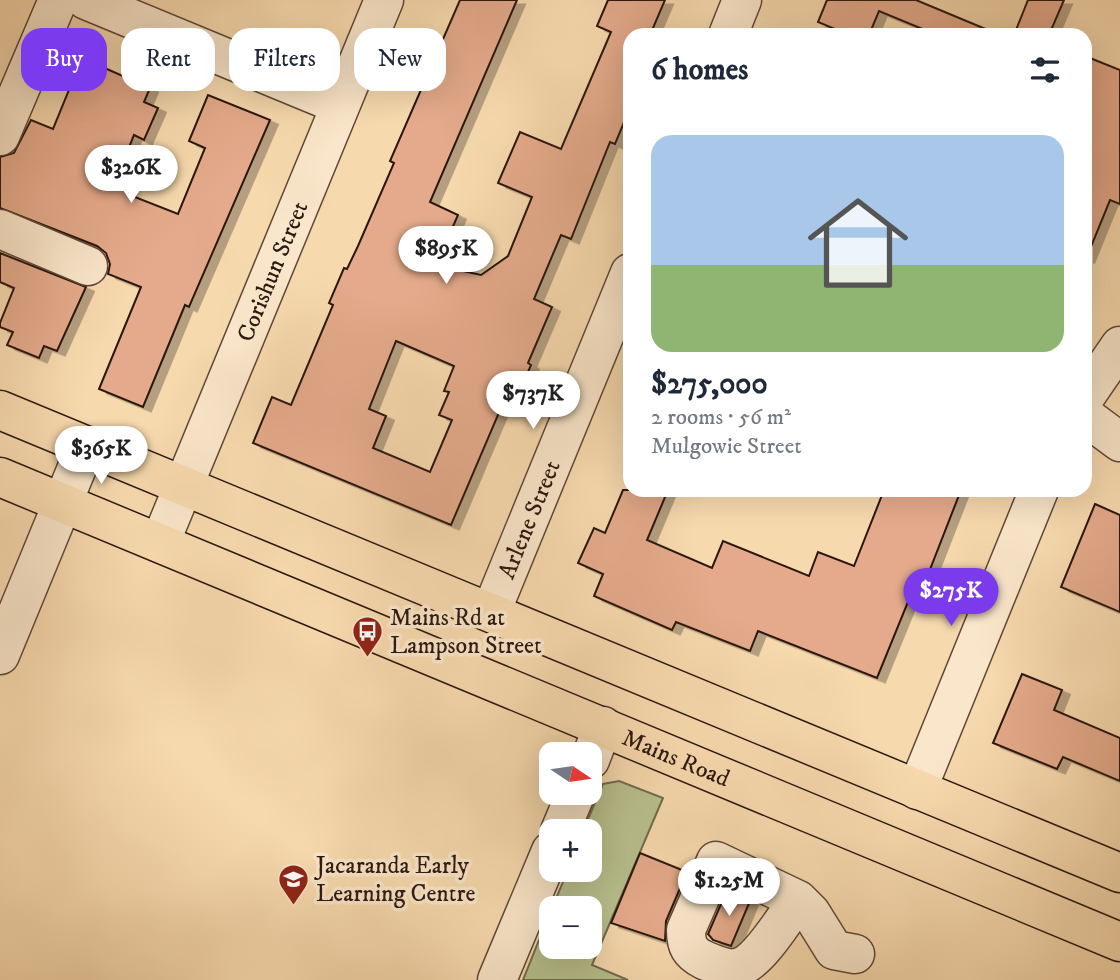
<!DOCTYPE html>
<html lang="en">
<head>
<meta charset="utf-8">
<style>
	body { margin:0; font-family:"IM FELL DW Pica",serif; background:#f2f2f3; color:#1f2937; height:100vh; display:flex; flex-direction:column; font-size:26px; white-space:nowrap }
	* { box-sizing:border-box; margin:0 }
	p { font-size:23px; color:#747a83 }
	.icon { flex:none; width:38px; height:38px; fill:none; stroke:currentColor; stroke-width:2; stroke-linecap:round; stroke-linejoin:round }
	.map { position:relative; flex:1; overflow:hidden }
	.details { position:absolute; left:623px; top:28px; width:469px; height:469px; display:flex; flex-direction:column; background:#fff; border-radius:21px; box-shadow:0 7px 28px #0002 }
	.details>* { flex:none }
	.top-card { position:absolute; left:21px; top:28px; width:497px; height:63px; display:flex; gap:14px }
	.needle { width:46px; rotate:103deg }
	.controls { position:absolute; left:539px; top:742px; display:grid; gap:14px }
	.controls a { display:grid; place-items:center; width:63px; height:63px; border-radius:14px; background:#fff; box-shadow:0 7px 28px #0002; font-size:35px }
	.price { position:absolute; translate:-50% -60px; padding:0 16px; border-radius:24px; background:#fff; color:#222; font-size:23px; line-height:46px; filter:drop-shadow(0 2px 4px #0008) }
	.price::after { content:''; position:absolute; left:50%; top:42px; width:21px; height:16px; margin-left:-10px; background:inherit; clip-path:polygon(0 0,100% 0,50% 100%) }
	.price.on { background:#7c3aed; color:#fff }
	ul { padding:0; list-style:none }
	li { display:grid; align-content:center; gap:14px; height:371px; padding:0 28px }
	li span { display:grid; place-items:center; height:217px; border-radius:21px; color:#555 }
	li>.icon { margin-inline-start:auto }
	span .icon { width:126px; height:126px; fill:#fffc; stroke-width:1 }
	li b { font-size:30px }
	h2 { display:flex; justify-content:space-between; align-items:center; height:84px; padding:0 28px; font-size:30px }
	.tag { padding:0 24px; border-radius:21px; background:#fff; box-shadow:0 7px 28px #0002; font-size:24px; line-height:63px }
	.tag.on { background:#7c3aed; color:#fff }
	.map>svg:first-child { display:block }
</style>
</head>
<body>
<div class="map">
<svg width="1120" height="980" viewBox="0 0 1120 980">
	<defs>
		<filter id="shadow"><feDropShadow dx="8" dy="4.5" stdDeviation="0" flood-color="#0004"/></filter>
	</defs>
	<rect width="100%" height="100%" fill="#f7d9ae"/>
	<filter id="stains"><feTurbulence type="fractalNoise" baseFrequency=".00286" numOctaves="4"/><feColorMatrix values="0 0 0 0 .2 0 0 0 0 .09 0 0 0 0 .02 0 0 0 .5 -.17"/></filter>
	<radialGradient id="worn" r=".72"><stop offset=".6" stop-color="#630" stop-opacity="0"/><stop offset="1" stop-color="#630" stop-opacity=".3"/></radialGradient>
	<polygon fill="#b8c08e" stroke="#726c4e" stroke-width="2" points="619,781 663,798 592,965 628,980 523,980 551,910 551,947 590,947 590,908 552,908 568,870 590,870 590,831 583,831 603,784"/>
	<g fill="#e4aa8b" stroke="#2c180f" stroke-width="2" fill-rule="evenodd" filter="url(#shadow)">
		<path d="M460 0H517L430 202 458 215 436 265 481 275 508 256 532 197 498 183 520 132 561 149 611 32 597 26 608 0H665L650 35H630V108L615 144 610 142 571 239 561 235 534 299 552 307 528 363 531 365 519 393 509 389 451 525 253 443 272 397 291 405 333 305 329 303 344 268 347 269 358 246 394 163 390 161ZM396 341 454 366 444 391 449 392 439 415 452 420 430 472 373 448 386 416 369 409Z"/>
		<polygon points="827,0 916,0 1000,35 937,35 879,11 869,35 849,35 818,22"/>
		<polygon points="1028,0 1064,0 1049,35 1014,35"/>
		<polygon points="1085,56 1120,70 1120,204 1110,200 1086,259"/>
		<polygon points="82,58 150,88 144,102 158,108 144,140 134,135 116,180 130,186 127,194 178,214 205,148 189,141 208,95 270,120 189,307 185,305 143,407 99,389 141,287 108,274 110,264 106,253 97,246 0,208 0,157 14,153 31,120 53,129"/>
		<polygon points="0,253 86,287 57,351 44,346 39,358 7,345 13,332 0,327 0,323 14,288 0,282"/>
		<polygon points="623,490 668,490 647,540 712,568 723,541 809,576 818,552 854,566 884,490 961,490 922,590 914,587 877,678 758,631 750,651 676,622 672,630 594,596 603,574 578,563 594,528 605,533"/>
		<polygon points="1095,504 1120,515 1120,612 1061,587"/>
		<polygon points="1022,674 1062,690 1054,710 1120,738 1120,781 1063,757 1057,769 993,743"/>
		<polygon points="640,853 687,872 666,921 665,941 611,923"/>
		<polygon points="727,890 750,901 731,946 713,940 708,934"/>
	</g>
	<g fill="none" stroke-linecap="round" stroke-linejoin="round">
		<defs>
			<g id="minor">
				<polyline points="86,0 340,105"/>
				<polyline points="728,35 742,0"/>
				<polyline points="0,136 58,0"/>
				<polyline points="0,229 88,266"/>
				<polyline points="1085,397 1120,346"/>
				<polyline points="1085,416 1120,442"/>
				<path id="s1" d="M160 543 384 0"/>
				<path id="s2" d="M491 612 630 273"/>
				<polyline points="0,655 86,446"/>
				<polyline points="590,760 603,726"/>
				<polyline points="917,790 1039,490"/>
				<polyline points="560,831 576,793"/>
				<path d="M798 900C785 918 757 965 736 968 725 970 714 964 704 960 690 953 686 946 686 930L716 861 798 900 811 913 834 950 855 954"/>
				<polyline points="497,980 551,851"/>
			</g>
			<g id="major">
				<polyline points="0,410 1120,873"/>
				<path id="s3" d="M0 477 1120 942"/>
			</g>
		</defs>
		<use href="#minor" stroke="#5f4837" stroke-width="41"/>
		<use href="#major" stroke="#2c180f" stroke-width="41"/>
		<use href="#minor" stroke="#fae6ca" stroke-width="38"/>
		<use href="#major" stroke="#f7d9ae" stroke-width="38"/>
	</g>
	<defs>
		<symbol id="bus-pin" viewBox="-11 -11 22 30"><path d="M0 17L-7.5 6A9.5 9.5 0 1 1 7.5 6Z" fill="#8f2418" stroke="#fae6ca"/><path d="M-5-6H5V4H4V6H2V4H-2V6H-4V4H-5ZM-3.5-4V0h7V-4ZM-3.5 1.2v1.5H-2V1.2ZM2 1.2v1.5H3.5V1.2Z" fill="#fff"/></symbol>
		<symbol id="school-pin" viewBox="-11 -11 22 30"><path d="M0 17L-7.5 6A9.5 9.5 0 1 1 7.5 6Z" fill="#8f2418" stroke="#fae6ca"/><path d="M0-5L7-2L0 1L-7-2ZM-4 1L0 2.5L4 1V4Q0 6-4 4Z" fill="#fff"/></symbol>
	</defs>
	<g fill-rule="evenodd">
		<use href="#bus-pin" x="350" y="614" width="35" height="47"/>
		<use href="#school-pin" x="276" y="862" width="35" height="47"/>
	</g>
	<g text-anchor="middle" stroke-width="7" stroke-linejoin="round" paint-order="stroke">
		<g font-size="24" fill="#2c180f" stroke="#fae6ca">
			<text dy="8" stroke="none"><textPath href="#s1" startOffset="294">Corishun Street</textPath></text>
			<text dy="8" stroke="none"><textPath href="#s2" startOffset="100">Arlene Street</textPath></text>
			<text dy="8" stroke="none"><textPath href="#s3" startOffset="732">Mains Road</textPath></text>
		</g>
		<g font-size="24" fill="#2c180f" stroke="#fae6ca" text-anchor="start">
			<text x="390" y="625">Mains Rd at<tspan x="390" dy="28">Lampson Street</tspan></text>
			<text x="316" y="873">Jacaranda Early<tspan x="316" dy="28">Learning Centre</tspan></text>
		</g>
	</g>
	<rect width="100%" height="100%" filter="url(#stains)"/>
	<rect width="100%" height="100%" fill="url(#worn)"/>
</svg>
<div class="controls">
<a><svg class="needle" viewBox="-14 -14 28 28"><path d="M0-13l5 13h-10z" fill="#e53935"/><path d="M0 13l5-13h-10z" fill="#747a83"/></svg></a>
<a>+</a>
<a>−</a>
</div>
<b class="price" style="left:131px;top:205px">$326K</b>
<b class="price" style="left:446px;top:286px">$895K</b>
<b class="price" style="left:533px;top:431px">$737K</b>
<b class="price" style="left:101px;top:486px">$365K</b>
<b class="price on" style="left:951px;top:628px">$275K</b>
<b class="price" style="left:729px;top:918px">$1.25M</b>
<div class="top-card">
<a class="tag on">Buy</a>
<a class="tag">Rent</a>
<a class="tag">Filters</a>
<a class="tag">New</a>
</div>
<section class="details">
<h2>6 homes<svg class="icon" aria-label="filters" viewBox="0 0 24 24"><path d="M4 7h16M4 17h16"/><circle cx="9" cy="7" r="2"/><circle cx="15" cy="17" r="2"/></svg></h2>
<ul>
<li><span style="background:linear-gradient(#a9c7e8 60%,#8fb573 0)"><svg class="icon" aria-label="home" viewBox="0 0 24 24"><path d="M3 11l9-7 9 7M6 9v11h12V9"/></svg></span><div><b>$275,000</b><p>2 rooms · 56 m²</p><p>Mulgowie Street</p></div></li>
</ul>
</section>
</div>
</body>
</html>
